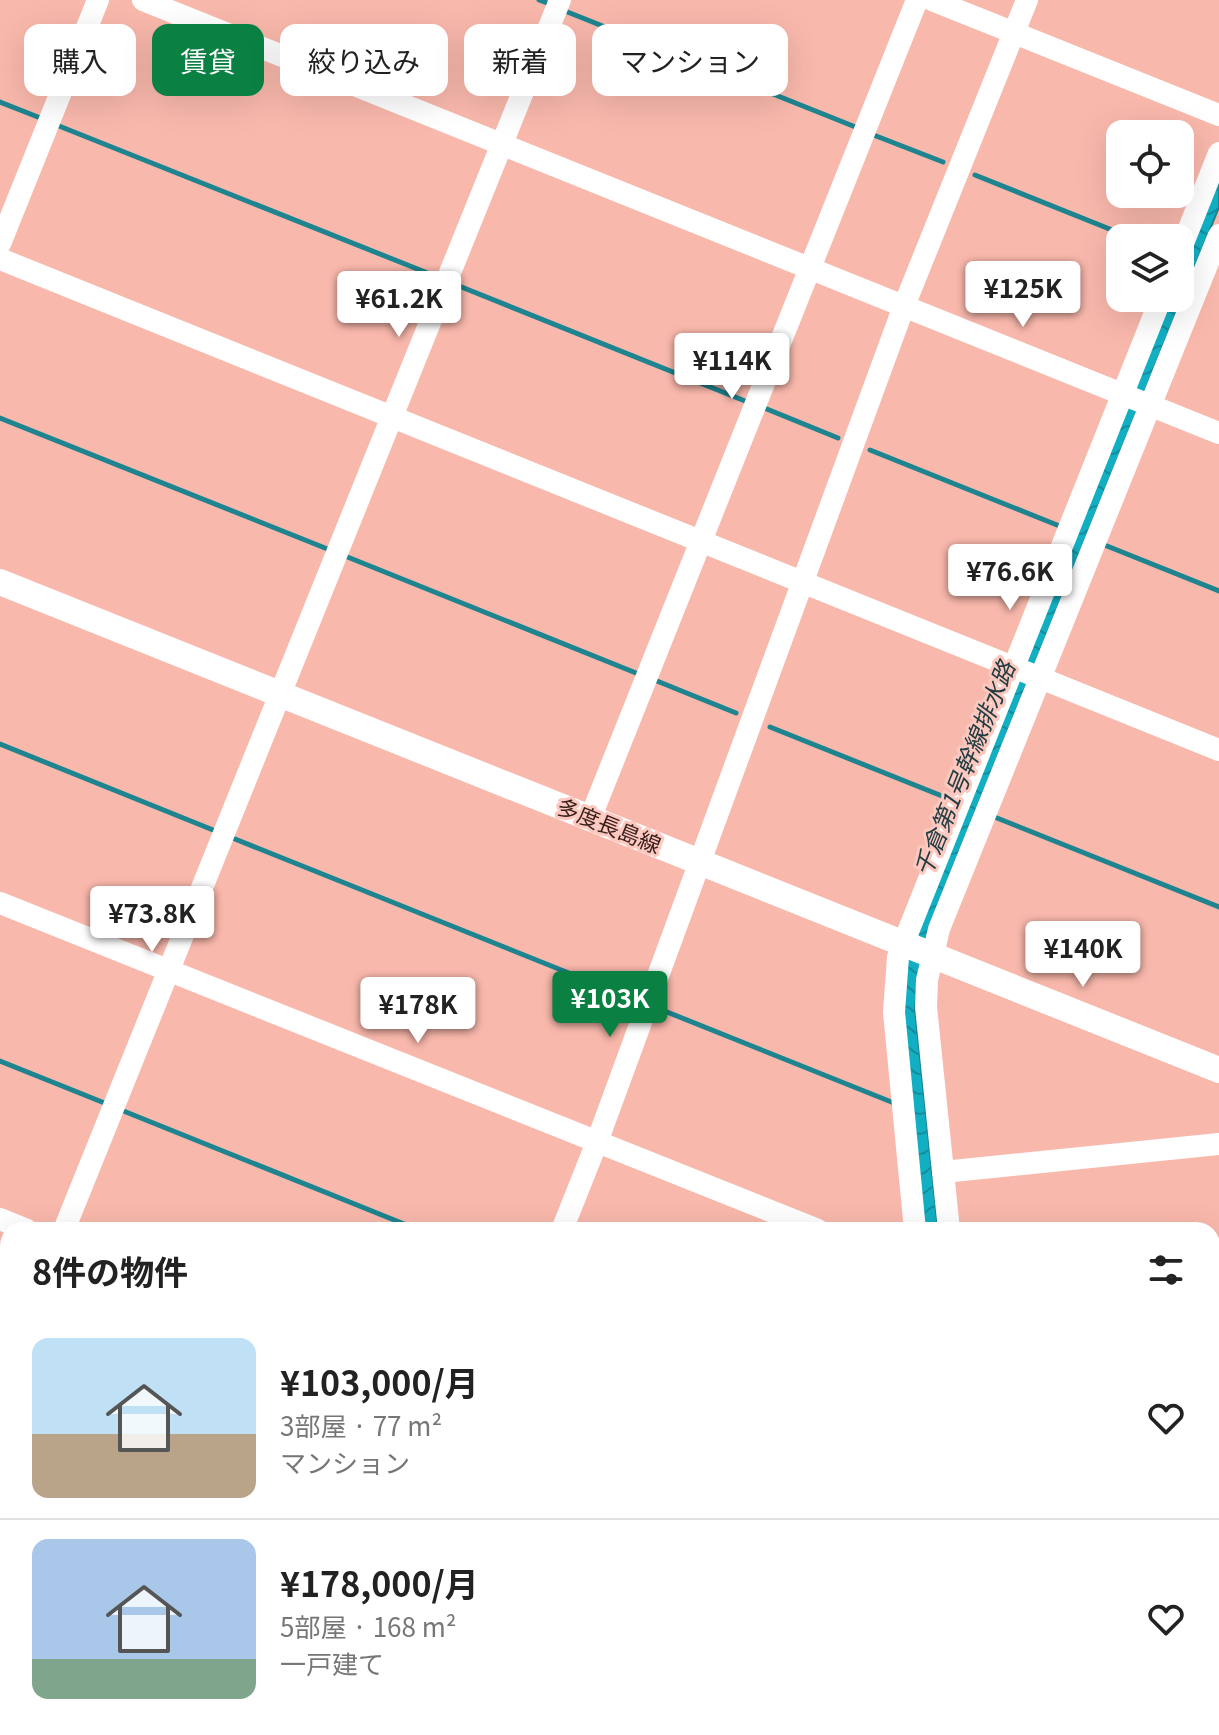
<!DOCTYPE html>
<html lang="ja">
<head>
<meta charset="utf-8">
<style>
	body { margin:0; font-family:Georgia,"Noto Sans JP",serif; background:#f6f6f6; color:#222; height:100vh; display:flex; flex-direction:column; font-size:30px; white-space:nowrap }
	* { box-sizing:border-box; margin:0 }
	p { font-size:26px; color:#767676 }
	.icon { flex:none; width:44px; height:44px; fill:none; stroke:currentColor; stroke-width:2; stroke-linecap:round; stroke-linejoin:round }
	.map { position:relative; flex:1; overflow:hidden }
	.drawer { position:absolute; left:0px; top:1222px; width:1220px; height:514px; display:flex; flex-direction:column; background:#fff; border-radius:24px 24px 0 0; box-shadow:0 8px 32px #0002 }
	.drawer>* { flex:none }
	.top-card { position:absolute; left:24px; top:24px; width:800px; height:72px; display:flex; gap:16px }
	.buttons { position:absolute; left:1106px; top:120px; display:grid; gap:16px }
	.buttons a { display:grid; place-items:center; width:88px; height:88px; border-radius:16px; background:#fff; box-shadow:0 8px 32px #0002; font-size:40px }
	.price { position:absolute; translate:-50% -68px; padding:0 18px; border-radius:8px; background:#fff; color:#222; font-size:26px; line-height:52px; filter:drop-shadow(0 2px 4px #0008) }
	.price::after { content:''; position:absolute; left:50%; top:48px; width:24px; height:18px; margin-left:-12px; background:inherit; clip-path:polygon(0 0,100% 0,50% 100%) }
	.price.selected { background:#0b8043; color:#fff }
	ul { padding:0; list-style:none }
	li { display:flex; align-items:center; gap:24px; height:200px; padding:0 32px }
	li+li { border-top:2px solid #e0e0e0 }
	li span { display:grid; place-items:center; flex:none; width:224px; height:160px; border-radius:16px; color:#555 }
	li>.icon { margin-inline-start:auto }
	span .icon { width:96px; height:96px; fill:#fffc; stroke-width:1 }
	li b { font-size:34px }
	h2 { display:flex; justify-content:space-between; align-items:center; height:96px; padding:0 32px; font-size:34px }
	.chip { padding:0 28px; border-radius:16px; background:#fff; box-shadow:0 8px 32px #0002; font-size:28px; line-height:72px }
	.chip.selected { background:#0b8043; color:#fff }
	.map>svg:first-child { display:block }
</style>
</head>
<body>
<div class="map">
<svg width="1219" height="1735" viewBox="0 0 1219 1735">
	<defs>
		<pattern id="water-waves" width="16" height="10" patternUnits="userSpaceOnUse" patternTransform="scale(2)"><rect width="16" height="10" fill="#12afc3"/><path d="M0 5q4-4 8 0t8 0" fill="none" stroke="#128e9e"/></pattern>
	</defs>
	<rect width="100%" height="100%" fill="#f9b8ac"/>
	<polygon fill="url(#water-waves)" stroke="#1d8490" stroke-width="2" points="1219,172 1219,207 929,927 918,975 915,1009 938,1230 923,1230 902,1022 905,964 1168,298 1180,298 1180,269"/>
	<g fill="none" stroke-linecap="round" stroke-linejoin="round">
		<g stroke="#1d8490" stroke-width="5">
			<polyline points="539,0 550,4"/>
			<polyline points="565,11 858,128"/>
			<polyline points="0,102 43,119"/>
			<polyline points="54,124 440,278"/>
			<polyline points="871,134 943,162"/>
			<polyline points="975,175 1132,238"/>
			<polyline points="454,284 750,403"/>
			<polyline points="762,407 838,438"/>
			<polyline points="0,418 330,550"/>
			<polyline points="870,450 1062,527"/>
			<polyline points="1102,544 1219,591"/>
			<polyline points="345,556 641,675"/>
			<polyline points="652,679 736,713"/>
			<polyline points="770,727 952,800"/>
			<polyline points="0,744 218,832"/>
			<polyline points="992,816 1219,907"/>
			<polyline points="230,837 631,998"/>
			<polyline points="667,1012 894,1103"/>
			<polyline points="0,1061 107,1104"/>
			<polyline points="121,1110 419,1230"/>
			<polyline points="1212,1293 1219,1292"/>
			<polyline points="1212,1587 1219,1587"/>
			<polyline points="0,1698 8,1701"/>
			<polyline points="75,1728 93,1735"/>
			<polyline points="869,1728 887,1735"/>
			<polyline points="20,1735 23,1728"/>
			<polyline points="631,1735 634,1728"/>
		</g>
		<g stroke="#fff" stroke-width="22">
			<polyline points="143,0 1219,433"/>
			<polyline points="932,0 1219,115"/>
			<polyline points="0,244 98,0"/>
			<polyline points="1180,251 1219,153"/>
			<polyline points="0,259 1219,750"/>
			<polyline points="590,819 917,0"/>
			<polyline points="0,903 818,1230"/>
			<polyline points="943,1172 1219,1144"/>
			<polyline points="0,1219 27,1230"/>
			<polyline points="64,1230 560,0"/>
			<polyline points="562,1230 597,1142 904,306 1027,0"/>
			<polyline points="915,1230 894,1012 898,957 1161,298"/>
			<polyline points="949,1230 926,1007 927,980 939,929 1219,235"/>
			<polyline points="0,1391 8,1371"/>
			<polyline points="1212,1440 1219,1439"/>
			<polyline points="0,1538 8,1541"/>
			<polyline points="474,1728 491,1735"/>
			<polyline points="967,1728 967,1735"/>
			<polyline points="1001,1728 1002,1735"/>
			<polyline points="369,1735 371,1728"/>
		</g>
		<polyline stroke="#fff" stroke-width="26" points="0,582 1219,1070"/>
	</g>
	<g text-anchor="middle" stroke-width="6" stroke-linejoin="round" paint-order="stroke">
		<g font-size="22" fill="#361e1a" stroke="#fdc8bf">
			<text transform="translate(609 826) rotate(22)" y="8">多度長島線</text>
		</g>
		<g font-size="24" font-style="italic" fill="#203d42" stroke="#fdc8bf">
			<text transform="translate(965 769) rotate(-68)" y="8">千倉第1号幹線排水路</text>
		</g>
	</g>
</svg>
<div class="buttons">
<a><svg class="icon" aria-label="locate" viewBox="0 0 24 24"><circle cx="12" cy="12" r="6"/><path d="M12 2v4M12 18v4M2 12h4M18 12h4"/></svg></a>
<a><svg class="icon" aria-label="layers" viewBox="0 0 24 24"><path d="M12 4l9 5-9 5-9-5zM3 14l9 5 9-5"/></svg></a>
</div>
<b class="price" style="left:1023px;top:329px">¥125K</b>
<b class="price" style="left:399px;top:339px">¥61.2K</b>
<b class="price" style="left:732px;top:401px">¥114K</b>
<b class="price" style="left:1010px;top:612px">¥76.6K</b>
<b class="price" style="left:152px;top:954px">¥73.8K</b>
<b class="price" style="left:1083px;top:989px">¥140K</b>
<b class="price selected" style="left:610px;top:1039px">¥103K</b>
<b class="price" style="left:418px;top:1045px">¥178K</b>
<div class="top-card">
<a class="chip">購入</a>
<a class="chip selected">賃貸</a>
<a class="chip">絞り込み</a>
<a class="chip">新着</a>
<a class="chip">マンション</a>
</div>
<section class="drawer">
<h2>8件の物件<svg class="icon" aria-label="filters" viewBox="0 0 24 24"><path d="M4 7h16M4 17h16"/><circle cx="9" cy="7" r="2"/><circle cx="15" cy="17" r="2"/></svg></h2>
<ul>
<li><span style="background:linear-gradient(#bfe0f5 60%,#b9a48a 0)"><svg class="icon" aria-label="home" viewBox="0 0 24 24"><path d="M3 11l9-7 9 7M6 9v11h12V9"/></svg></span><div><b>¥103,000/月</b><p>3部屋 · 77 m²</p><p>マンション</p></div><svg class="icon" aria-label="heart" viewBox="0 0 24 24"><path d="M12 20l-8-8c-3-5 5-10 8-4 3-6 11-1 8 4z"/></svg></li>
<li><span style="background:linear-gradient(#a9c7e8 75%,#7fa58c 0)"><svg class="icon" aria-label="home" viewBox="0 0 24 24"><path d="M3 11l9-7 9 7M6 9v11h12V9"/></svg></span><div><b>¥178,000/月</b><p>5部屋 · 168 m²</p><p>一戸建て</p></div><svg class="icon" aria-label="heart" viewBox="0 0 24 24"><path d="M12 20l-8-8c-3-5 5-10 8-4 3-6 11-1 8 4z"/></svg></li>
</ul>
</section>
</div>
</body>
</html>
